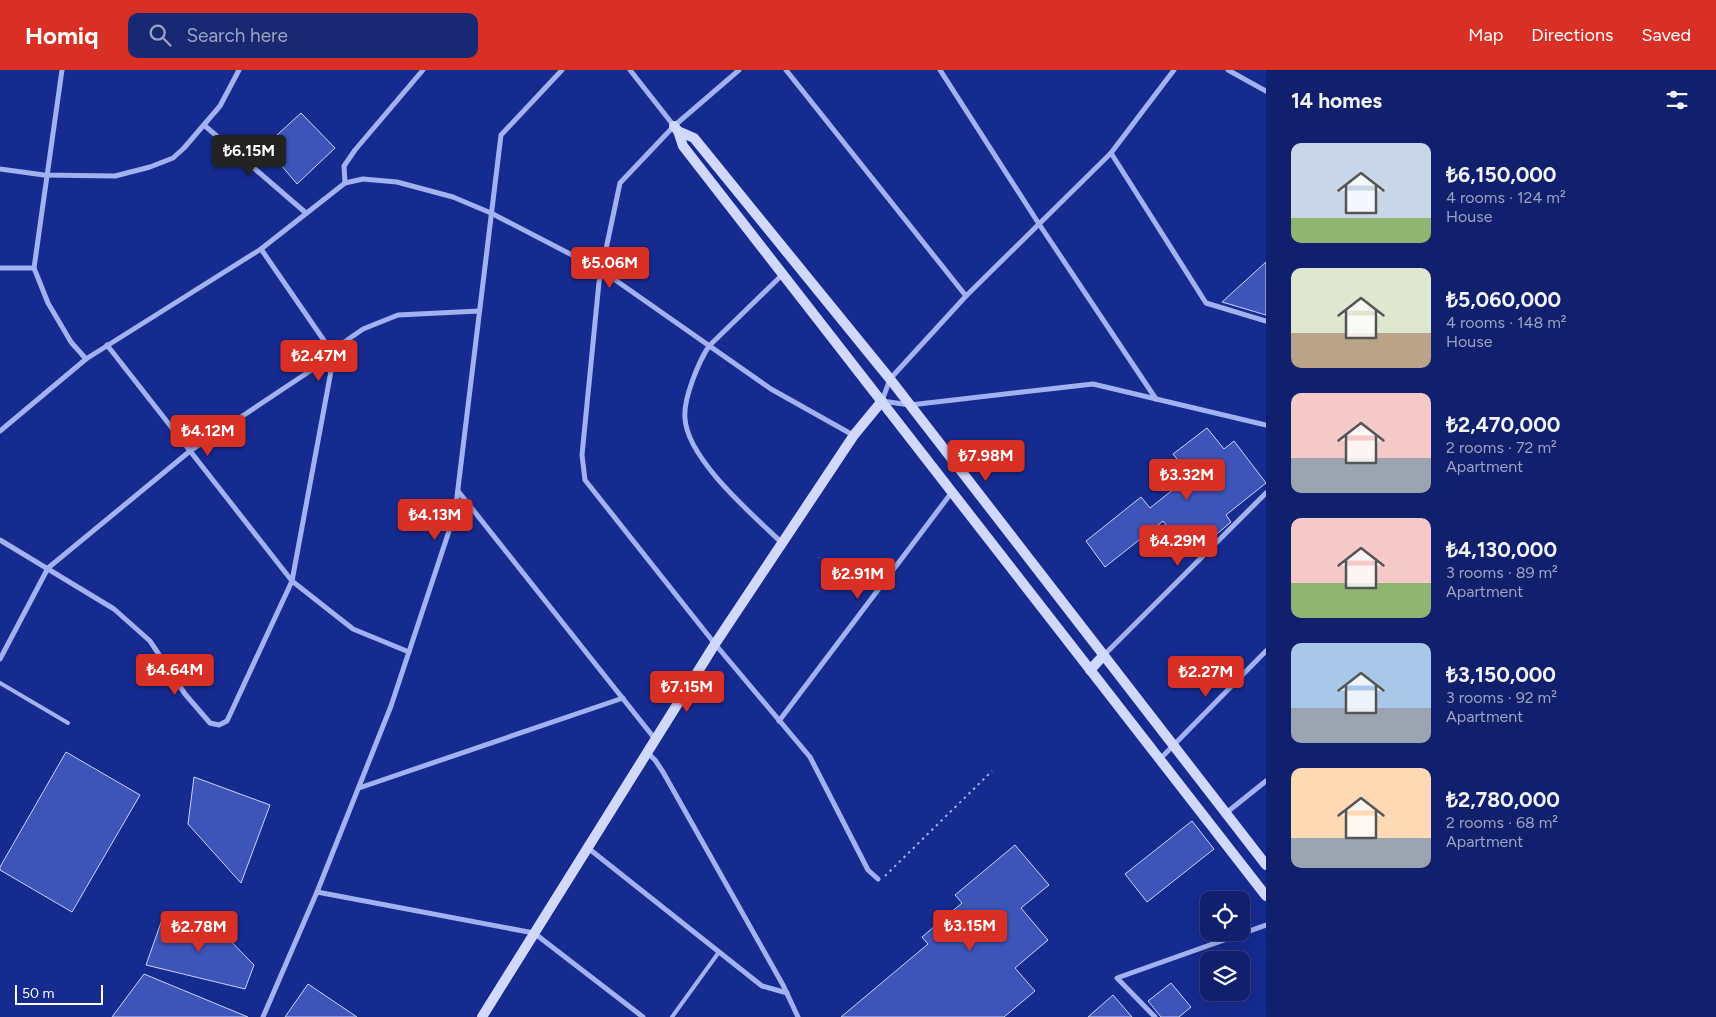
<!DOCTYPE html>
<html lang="en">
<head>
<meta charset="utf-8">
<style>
	body { margin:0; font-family:Figtree,sans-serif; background:#192872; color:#f1f3f6; height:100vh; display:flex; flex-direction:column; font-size:19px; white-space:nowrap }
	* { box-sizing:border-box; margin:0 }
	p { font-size:16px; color:#9ca3c2 }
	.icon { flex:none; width:28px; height:28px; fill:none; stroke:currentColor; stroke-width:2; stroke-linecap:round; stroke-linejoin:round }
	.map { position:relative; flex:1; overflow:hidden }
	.drawer { display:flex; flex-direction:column; background:#10206c; width:450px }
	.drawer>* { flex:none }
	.fabs { position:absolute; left:1200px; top:821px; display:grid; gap:10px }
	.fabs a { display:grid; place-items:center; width:50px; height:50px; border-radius:10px; background:#10206c; box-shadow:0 5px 20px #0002,0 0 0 1px #303e7f; font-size:25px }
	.scale { position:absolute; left:15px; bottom:12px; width:88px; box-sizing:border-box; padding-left:5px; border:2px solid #fff; border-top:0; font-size:14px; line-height:18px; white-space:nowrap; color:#fff; -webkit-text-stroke:4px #152b90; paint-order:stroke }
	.price { position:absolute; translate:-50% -42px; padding:0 11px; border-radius:5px; background:#d93025; color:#fff; font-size:16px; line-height:32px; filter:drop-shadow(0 1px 2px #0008) }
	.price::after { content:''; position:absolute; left:50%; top:30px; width:15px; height:11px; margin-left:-8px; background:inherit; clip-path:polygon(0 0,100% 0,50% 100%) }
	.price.active { background:#222; color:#fff }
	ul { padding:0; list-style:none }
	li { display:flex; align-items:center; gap:15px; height:125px; padding:0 25px }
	li span { display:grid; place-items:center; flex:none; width:140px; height:100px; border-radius:10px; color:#555 }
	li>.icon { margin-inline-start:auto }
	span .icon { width:60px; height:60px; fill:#fffc; stroke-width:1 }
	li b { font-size:21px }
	h2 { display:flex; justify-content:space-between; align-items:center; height:60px; padding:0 25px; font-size:21px }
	header { display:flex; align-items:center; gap:30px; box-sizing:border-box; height:70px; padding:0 25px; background:#d93025; color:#fff }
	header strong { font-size:24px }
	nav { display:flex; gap:28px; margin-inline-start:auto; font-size:18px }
	.search { width:350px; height:45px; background:#192872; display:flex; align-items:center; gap:12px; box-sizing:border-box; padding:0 18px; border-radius:10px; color:#9ca3c2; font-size:19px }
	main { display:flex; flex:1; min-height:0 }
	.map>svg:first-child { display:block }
</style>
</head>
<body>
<header>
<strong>Homiq</strong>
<div class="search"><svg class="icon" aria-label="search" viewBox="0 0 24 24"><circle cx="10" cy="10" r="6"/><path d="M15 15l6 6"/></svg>Search here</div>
<nav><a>Map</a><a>Directions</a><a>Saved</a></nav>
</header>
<main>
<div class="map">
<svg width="1266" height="947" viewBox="0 0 1266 947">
	<rect width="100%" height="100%" fill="#152b90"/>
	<g fill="#3d54b9" stroke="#c9d3fc">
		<polygon points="301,43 335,78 297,114 265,76"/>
		<polygon points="1266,192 1266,245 1222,232"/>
		<polygon points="1207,358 1224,379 1234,371 1266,413 1226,445 1231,452 1191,486 1163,451 1105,497 1086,471 1141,427 1150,438 1190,406 1173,384"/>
		<polygon points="66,682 140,725 72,842 0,800 0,797"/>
		<polygon points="194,707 270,735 241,813 188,754"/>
		<polygon points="1192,751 1214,779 1147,832 1125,804"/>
		<polygon points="1015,775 1049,815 1021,838 1048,870 1015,898 1035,921 1004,947 841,947 928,874 922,867 962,833 955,825"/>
		<polygon points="164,844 216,856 254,895 245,919 146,895"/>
		<polygon points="144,904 248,947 112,947"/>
		<polygon points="1171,913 1191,937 1179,947 1161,947 1148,931"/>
		<polygon points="308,914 357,947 285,947"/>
		<polygon points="1113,925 1132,947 1088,947"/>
	</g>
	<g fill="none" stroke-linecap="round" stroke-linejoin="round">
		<polyline stroke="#a2b1f0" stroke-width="2" stroke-dasharray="2.5 4" stroke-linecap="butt" points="885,806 992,701"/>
		<g stroke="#a2b1f0" stroke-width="4">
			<polyline points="0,613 68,653"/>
			<polyline points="672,947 719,882"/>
		</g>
		<g stroke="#a2b1f0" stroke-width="5">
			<polyline points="62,0 34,198 48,233 71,272 86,289"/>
			<polyline points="630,0 674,56"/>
			<polyline points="739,0 674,56 620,113 599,212 582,385 585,410 715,574 810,687 868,800 878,809"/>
			<polyline points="786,0 966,226"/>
			<polyline points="940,0 1039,154 1156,329"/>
			<polyline points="1174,0 1111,83 966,226 890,309 882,331 910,335 1093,314 1266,355"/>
			<polyline points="1228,0 1266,21"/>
			<polyline points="204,55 306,143"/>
			<polyline points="1111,83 1206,233 1266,251"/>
			<polyline points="0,99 44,105 115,106 150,97 173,88 184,78 220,36 239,0"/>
			<polyline points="345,113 344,96 355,80 423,0"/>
			<polyline points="0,198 34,198"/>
			<polyline points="107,275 292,511 353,559 409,582"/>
			<polyline points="0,361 86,289 261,179 345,113 363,109 397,112 453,127 491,143 601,200 771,319 853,365"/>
			<polyline points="458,421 655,669"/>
			<polyline points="0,470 114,539 150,571 185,624 210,653 219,655 227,651 292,511 334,285 343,273 363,259 398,245 479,241"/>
			<path d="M782 473C753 445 687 389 685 348 683 329 699 291 709 276L783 204"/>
			<polyline points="1104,585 1266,423"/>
			<polyline points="0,589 48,498 190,381 334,285 261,179"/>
			<polyline points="779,651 952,422"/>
			<polyline points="648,683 655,690 663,702 783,915 798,947"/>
			<polyline points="1160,689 1266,581"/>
			<polyline points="359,718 623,628"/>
			<polyline points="1226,743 1266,711"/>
			<polyline points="588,778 762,916 787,923"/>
			<polyline points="317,822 534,863 643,947"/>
			<polyline points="263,947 317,822 391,636 455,443 501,65 562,0"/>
			<polyline points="1155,947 1117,908 1266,855"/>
		</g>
		<g stroke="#d0d8fb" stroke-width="10">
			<polyline points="674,56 678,61 683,76 1266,826"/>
			<polyline points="678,61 694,68 890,309 1266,795"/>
			<polyline points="1090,600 1104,585"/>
			<polyline points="482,947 715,574 854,365 882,331"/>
		</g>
	</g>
</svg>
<div class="fabs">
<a><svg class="icon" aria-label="locate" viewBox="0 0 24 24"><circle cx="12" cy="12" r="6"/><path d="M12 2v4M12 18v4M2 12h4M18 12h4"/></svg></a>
<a><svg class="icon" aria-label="layers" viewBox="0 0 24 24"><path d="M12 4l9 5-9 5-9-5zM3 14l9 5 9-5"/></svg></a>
</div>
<div class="scale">50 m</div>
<b class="price active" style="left:249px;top:107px">₺6.15M</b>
<b class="price" style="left:610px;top:219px">₺5.06M</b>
<b class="price" style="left:319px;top:312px">₺2.47M</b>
<b class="price" style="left:208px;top:387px">₺4.12M</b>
<b class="price" style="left:986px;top:412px">₺7.98M</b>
<b class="price" style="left:1187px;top:431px">₺3.32M</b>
<b class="price" style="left:435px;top:471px">₺4.13M</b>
<b class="price" style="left:1178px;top:497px">₺4.29M</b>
<b class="price" style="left:858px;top:530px">₺2.91M</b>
<b class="price" style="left:175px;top:626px">₺4.64M</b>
<b class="price" style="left:1206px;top:628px">₺2.27M</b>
<b class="price" style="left:687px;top:643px">₺7.15M</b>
<b class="price" style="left:970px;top:882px">₺3.15M</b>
<b class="price" style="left:199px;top:883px">₺2.78M</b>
</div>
<section class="drawer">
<h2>14 homes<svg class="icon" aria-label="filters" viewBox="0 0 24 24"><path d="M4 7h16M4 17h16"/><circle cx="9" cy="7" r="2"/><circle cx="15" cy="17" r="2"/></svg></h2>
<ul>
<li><span style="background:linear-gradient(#c9d6e8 75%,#8fb573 0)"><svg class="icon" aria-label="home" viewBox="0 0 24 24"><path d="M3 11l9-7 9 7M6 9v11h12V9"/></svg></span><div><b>₺6,150,000</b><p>4 rooms · 124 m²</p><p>House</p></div></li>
<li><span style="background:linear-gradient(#dfe7d0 65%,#b9a48a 0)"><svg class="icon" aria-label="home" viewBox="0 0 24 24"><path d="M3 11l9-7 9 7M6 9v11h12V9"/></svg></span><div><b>₺5,060,000</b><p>4 rooms · 148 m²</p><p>House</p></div></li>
<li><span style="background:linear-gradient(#f6c9c9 65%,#9aa5b1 0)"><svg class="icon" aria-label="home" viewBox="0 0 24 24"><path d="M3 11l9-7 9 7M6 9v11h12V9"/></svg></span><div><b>₺2,470,000</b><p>2 rooms · 72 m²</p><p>Apartment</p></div></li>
<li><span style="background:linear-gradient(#f6c9c9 65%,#8fb573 0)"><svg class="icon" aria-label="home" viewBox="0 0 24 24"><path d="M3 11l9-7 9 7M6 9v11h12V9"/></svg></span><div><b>₺4,130,000</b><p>3 rooms · 89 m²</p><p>Apartment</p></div></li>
<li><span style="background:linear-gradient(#a9c7e8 65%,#9aa5b1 0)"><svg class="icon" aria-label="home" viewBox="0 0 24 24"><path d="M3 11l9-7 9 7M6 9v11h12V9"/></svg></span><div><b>₺3,150,000</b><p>3 rooms · 92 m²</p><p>Apartment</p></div></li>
<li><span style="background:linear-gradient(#ffd9b3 70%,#9aa5b1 0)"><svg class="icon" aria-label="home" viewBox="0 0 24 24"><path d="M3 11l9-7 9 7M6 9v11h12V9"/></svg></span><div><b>₺2,780,000</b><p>2 rooms · 68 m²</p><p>Apartment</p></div></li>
</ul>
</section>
</main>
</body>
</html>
